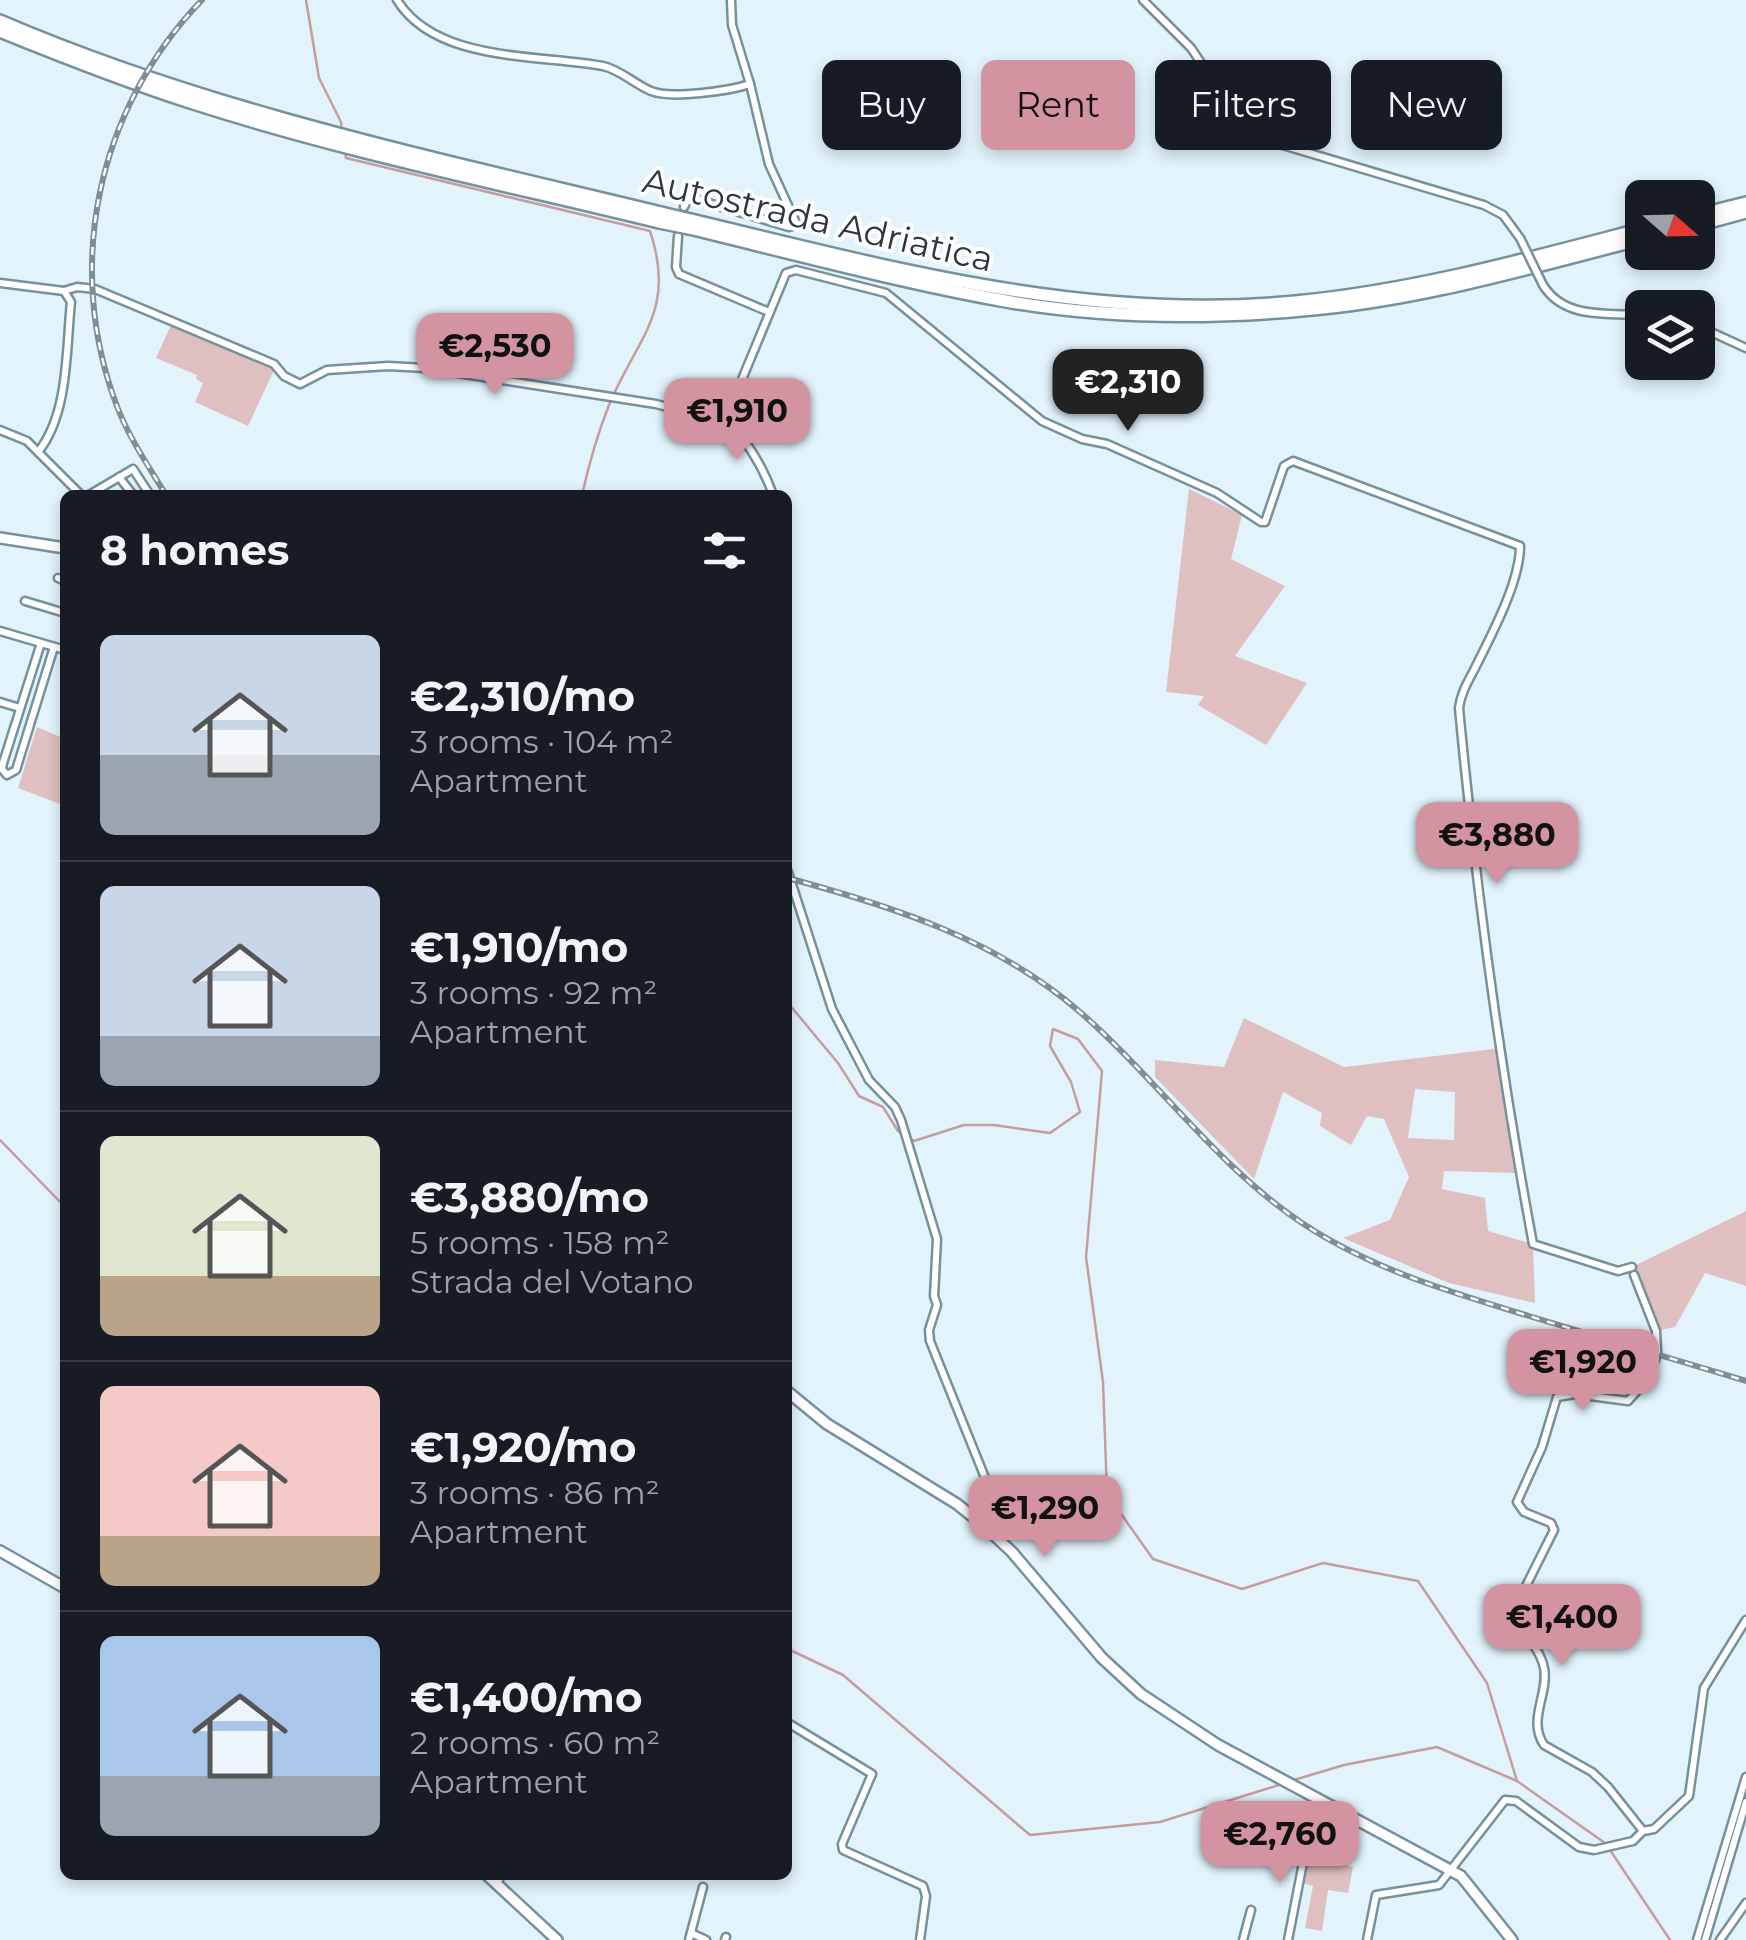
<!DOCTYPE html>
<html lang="en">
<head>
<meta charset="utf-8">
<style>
	body { margin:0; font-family:Montserrat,sans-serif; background:#242831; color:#f1f3f6; height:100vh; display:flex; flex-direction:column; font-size:38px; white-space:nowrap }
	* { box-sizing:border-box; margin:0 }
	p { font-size:32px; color:#9ea1a6 }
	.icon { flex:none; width:55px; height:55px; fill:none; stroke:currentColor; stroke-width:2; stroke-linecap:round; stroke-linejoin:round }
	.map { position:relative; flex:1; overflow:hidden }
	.panel { position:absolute; left:60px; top:490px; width:732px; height:1390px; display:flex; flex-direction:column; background:#171b24; border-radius:15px; box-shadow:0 5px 15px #0003 }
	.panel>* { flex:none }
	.top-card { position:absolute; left:822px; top:60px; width:772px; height:90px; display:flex; gap:20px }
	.needle { width:65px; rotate:110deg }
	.fabs { position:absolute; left:1625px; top:180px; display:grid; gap:20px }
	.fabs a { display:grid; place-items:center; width:90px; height:90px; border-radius:15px; background:#171b24; box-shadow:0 5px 15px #0003; font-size:50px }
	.price { position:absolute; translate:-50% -85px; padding:0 22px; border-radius:20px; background:#d493a1; color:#111; font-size:32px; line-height:65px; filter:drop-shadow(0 2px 5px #0008) }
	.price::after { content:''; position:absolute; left:50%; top:60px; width:30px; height:22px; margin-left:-15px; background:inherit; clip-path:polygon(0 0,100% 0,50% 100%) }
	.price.on { background:#222; color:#fff }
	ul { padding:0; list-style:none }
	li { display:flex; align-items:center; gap:30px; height:250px; padding:0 40px }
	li+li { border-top:2px solid #363941 }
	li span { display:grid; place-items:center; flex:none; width:280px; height:200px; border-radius:15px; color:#555 }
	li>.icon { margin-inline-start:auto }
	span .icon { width:120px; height:120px; fill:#fffc; stroke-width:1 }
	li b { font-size:42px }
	h2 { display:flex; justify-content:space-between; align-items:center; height:120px; padding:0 40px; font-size:42px }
	.pill { padding:0 35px; border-radius:15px; background:#171b24; box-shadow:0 5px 15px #0003; font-size:35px; line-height:90px }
	.pill.on { background:#d493a1; color:#111 }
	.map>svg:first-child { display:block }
</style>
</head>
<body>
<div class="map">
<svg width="1746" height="1940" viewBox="0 0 1746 1940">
	<rect width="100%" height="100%" fill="#e2f3fc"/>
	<g fill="#dfbfbf" fill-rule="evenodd">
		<polygon points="172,323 275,368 248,426 195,402 203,383 196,379 197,375 156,358"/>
		<polygon points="1189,489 1242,515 1231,559 1285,586 1235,656 1307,683 1266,745 1198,705 1204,696 1166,692"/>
		<polygon points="37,727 65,739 65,806 18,788"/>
		<path d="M1244 1018 1344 1067 1502 1048 1520 1173 1444 1171 1442 1189 1485 1198 1488 1231 1533 1244 1535 1303 1449 1283 1343 1238 1390 1220 1409 1177 1384 1119 1367 1116 1351 1145 1320 1126 1322 1113 1283 1092 1254 1179 1155 1077V1060L1224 1067ZM1415 1089 1455 1092 1454 1140 1408 1138Z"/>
		<polygon points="1746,1211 1746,1286 1705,1273 1675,1327 1656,1331 1632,1267"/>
		<polygon points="1310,1856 1353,1867 1348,1893 1328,1890 1322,1931 1305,1928 1313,1886 1303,1883"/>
	</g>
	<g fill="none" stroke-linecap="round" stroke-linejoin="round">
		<g stroke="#c69d9d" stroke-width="2.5">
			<polyline points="306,0 319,78 341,122 342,132"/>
			<path d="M345 150 346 158 650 231C677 312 637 337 609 405 597 435 589 464 582 495"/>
			<polyline points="788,1003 838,1063 859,1096 883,1107 898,1131 914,1141 964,1125 994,1125 1050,1133 1080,1112 1071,1082 1050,1046 1053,1029 1078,1039 1102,1071 1086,1257 1103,1382 1107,1494 1153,1559 1242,1589 1323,1563 1418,1581 1487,1683 1517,1781"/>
			<polyline points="0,1140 65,1207"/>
			<polyline points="788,1649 843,1675 1030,1835 1160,1822 1282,1784"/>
			<polyline points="1294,1780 1344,1765 1437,1747 1517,1781 1605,1843"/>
			<polyline points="1610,1850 1670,1940"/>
		</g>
		<defs>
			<g id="minor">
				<path d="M397 0C436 63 539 54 603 66 621 70 634 84 651 91 671 99 729 91 750 84L732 25 731 0"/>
				<polyline points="1143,0 1191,48 1244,127 1276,143 1484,205 1503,215 1520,238"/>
				<polyline points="684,207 687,201 695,199 789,227 797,225 769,164 750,84"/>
				<polyline points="678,236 676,267 679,274 769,312"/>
				<polyline points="0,283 64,291 77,287 95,289 274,364 284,376 300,384 327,370 388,366 425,368 656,404 709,418 726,418"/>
				<path d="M1543 285C1564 319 1606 313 1642 315"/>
				<polyline points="1698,326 1746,348"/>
				<path d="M726 418 786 273 796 270 886 293 1042 421 1082 439 1107 444 1217 493 1261 522H1265L1284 466 1293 461 1520 546C1520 581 1493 632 1477 664 1470 679 1461 691 1459 708 1476 888 1500 1067 1533 1244L1618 1271 1632 1267"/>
				<path d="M726 418C746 440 763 466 773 495"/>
				<polyline points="0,430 27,441 81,495"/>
				<path d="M38 452C69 414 66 348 71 302L64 291"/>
				<polyline points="119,477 133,495"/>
				<polyline points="89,495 133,469 148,492 143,495"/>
				<polyline points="58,578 65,581"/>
				<polyline points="25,601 65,613"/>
				<polyline points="0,631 65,650"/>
				<polyline points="41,643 3,763 2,769 7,775 16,770 54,647"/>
				<polyline points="0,702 20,708"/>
				<polyline points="788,872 832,1009 869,1080 895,1107 901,1120 937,1239 934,1296 937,1305 929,1330 930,1341 996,1505"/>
				<polyline points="1634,1275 1656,1331 1657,1351"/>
				<polyline points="788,1723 872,1774 842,1844 843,1850 923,1886 926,1896 920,1940"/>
				<path d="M1643 1831 1608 1787 1592 1772 1544 1745C1527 1720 1549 1694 1544 1668 1540 1647 1520 1631 1513 1612L1554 1530 1551 1523 1524 1512 1517 1502 1542 1447 1557 1397 1575 1394 1628 1401 1645 1382 1655 1360"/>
				<polyline points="497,1884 501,1875"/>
				<polyline points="691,1933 706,1940"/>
				<polyline points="689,1940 703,1887"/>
				<polyline points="725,1940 726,1937"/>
				<polyline points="1243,1940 1251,1910"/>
				<polyline points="1288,1940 1308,1837"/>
				<polyline points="1367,1940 1376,1895 1439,1885 1505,1800 1516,1801 1579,1847 1594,1850 1633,1841 1643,1831 1654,1829 1689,1796 1704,1688 1746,1620"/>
				<polyline points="1697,1940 1746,1777"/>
				<polyline points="1705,1940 1746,1802"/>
				<polyline points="1720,1940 1746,1903"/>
			</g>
			<g id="major">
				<polyline points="0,538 65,548"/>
				<polyline points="788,1392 827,1424 957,1504 983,1525 1012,1552 1102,1658 1141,1694 1218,1745 1461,1876 1512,1940"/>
				<polyline points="0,1551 65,1588"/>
				<polyline points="487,1875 557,1940"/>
			</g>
			<g id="highway">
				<path d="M0 21C212 112 438 159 661 213"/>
				<path d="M0 31C64 57 128 82 193 103 345 152 504 184 659 222"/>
				<polyline points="1698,215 1746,203"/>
				<path d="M691 220C891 268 1087 322 1295 302 1413 291 1528 259 1642 229"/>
				<polyline points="1698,225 1746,212"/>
				<path d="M689 228C792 253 896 281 1000 300 1099 318 1202 319 1302 310 1418 301 1530 267 1642 239"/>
			</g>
		</defs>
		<use href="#minor" stroke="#76919e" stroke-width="11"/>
		<use href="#major" stroke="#76919e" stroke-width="14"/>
		<use href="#highway" stroke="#76919e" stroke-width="16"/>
		<use href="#minor" stroke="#fff" stroke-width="6"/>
		<use href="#major" stroke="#fff" stroke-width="9"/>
		<use href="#highway" stroke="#fff" stroke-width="11"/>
		<defs>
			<g id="rail">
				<path d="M166 495C149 467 130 439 118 409 63 267 97 109 202 0"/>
				<path d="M788 878C894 907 996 939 1080 1012 1158 1080 1218 1168 1305 1225 1374 1270 1451 1292 1529 1316 1601 1338 1674 1359 1746 1381"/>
			</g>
		</defs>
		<use href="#rail" stroke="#7f8d94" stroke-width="6"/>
		<use href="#rail" stroke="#fdfdfd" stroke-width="2.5" stroke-dasharray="8" stroke-linecap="butt"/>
		<defs>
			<g id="minor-bridge">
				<polyline points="1520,238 1543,285"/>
				<polyline points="1655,1360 1657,1351"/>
			</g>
			<g id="highway-bridge">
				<polyline points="661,213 691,220"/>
				<polyline points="659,222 689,228"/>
			</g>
		</defs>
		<use href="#minor-bridge" stroke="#76919e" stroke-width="11" stroke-linecap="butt"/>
		<use href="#highway-bridge" stroke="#76919e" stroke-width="16" stroke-linecap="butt"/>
		<use href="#minor-bridge" stroke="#fff" stroke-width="6"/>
		<use href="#highway-bridge" stroke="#fff" stroke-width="11"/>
	</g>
	<g text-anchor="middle" stroke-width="8" stroke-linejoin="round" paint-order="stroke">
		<g font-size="35" fill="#2b373c" stroke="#fdfdfd">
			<text transform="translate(818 220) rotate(13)" y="12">Autostrada Adriatica</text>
		</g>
	</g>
</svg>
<div class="fabs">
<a><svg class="needle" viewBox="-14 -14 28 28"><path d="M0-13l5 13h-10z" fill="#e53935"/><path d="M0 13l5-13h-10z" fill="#9ea1a6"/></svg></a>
<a><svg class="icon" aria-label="layers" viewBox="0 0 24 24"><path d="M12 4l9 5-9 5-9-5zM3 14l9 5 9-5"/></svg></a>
</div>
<b class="price" style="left:495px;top:398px">€2,530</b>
<b class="price on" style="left:1128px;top:434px">€2,310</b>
<b class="price" style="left:737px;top:463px">€1,910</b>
<b class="price" style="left:1497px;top:887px">€3,880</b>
<b class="price" style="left:1583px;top:1414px">€1,920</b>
<b class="price" style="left:1045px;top:1560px">€1,290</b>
<b class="price" style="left:1562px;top:1669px">€1,400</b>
<b class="price" style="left:1280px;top:1886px">€2,760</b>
<div class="top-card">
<a class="pill">Buy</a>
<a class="pill on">Rent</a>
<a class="pill">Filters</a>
<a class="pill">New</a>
</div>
<section class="panel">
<h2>8 homes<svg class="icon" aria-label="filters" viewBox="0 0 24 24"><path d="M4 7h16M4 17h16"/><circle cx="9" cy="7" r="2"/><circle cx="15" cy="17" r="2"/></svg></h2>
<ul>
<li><span style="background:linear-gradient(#c9d6e8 60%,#9aa5b1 0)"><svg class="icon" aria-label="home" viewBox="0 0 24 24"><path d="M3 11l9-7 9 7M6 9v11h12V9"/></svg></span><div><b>€2,310/mo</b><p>3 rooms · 104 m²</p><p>Apartment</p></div></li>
<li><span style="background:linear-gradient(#c9d6e8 75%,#9aa5b1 0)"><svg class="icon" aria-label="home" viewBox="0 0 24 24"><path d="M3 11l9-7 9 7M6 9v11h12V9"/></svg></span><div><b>€1,910/mo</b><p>3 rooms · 92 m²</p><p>Apartment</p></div></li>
<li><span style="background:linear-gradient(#dfe7d0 70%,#b9a48a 0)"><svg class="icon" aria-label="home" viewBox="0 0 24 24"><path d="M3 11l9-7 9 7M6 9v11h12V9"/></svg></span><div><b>€3,880/mo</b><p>5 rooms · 158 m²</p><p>Strada del Votano</p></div></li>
<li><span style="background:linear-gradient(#f6c9c9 75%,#b9a48a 0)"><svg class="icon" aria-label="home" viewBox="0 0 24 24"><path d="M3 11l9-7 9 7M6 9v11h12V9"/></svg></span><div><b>€1,920/mo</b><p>3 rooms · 86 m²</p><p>Apartment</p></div></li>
<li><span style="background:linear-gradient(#a9c7e8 70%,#9aa5b1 0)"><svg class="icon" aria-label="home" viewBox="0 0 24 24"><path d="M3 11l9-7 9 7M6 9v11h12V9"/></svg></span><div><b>€1,400/mo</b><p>2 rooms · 60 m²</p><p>Apartment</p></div></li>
</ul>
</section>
</div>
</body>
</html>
